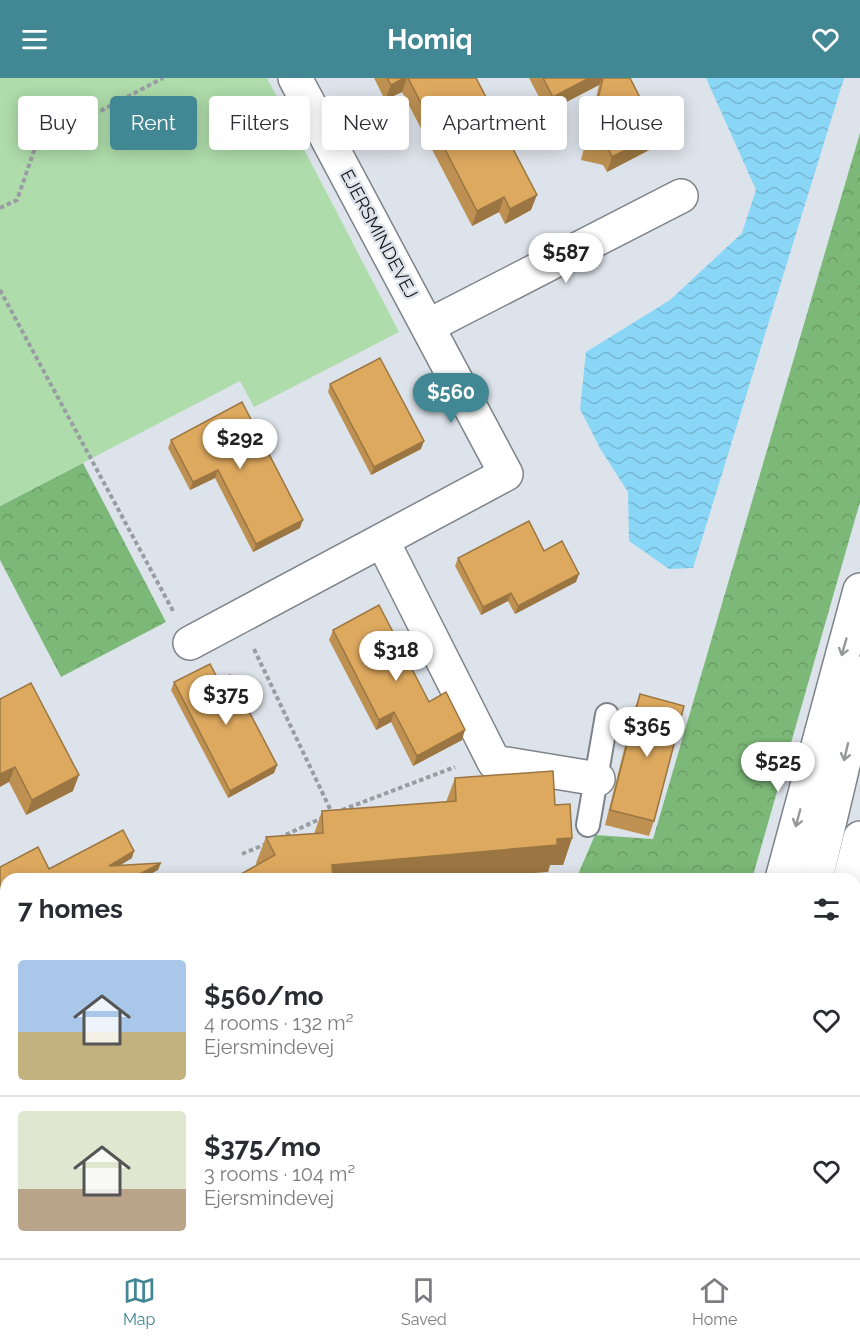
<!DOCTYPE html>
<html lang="en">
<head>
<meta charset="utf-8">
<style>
	body { margin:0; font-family:Raleway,sans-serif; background:#f2f2f3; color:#2b2b33; height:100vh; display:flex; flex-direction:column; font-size:22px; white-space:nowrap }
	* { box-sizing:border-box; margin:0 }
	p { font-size:20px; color:#7c7c81 }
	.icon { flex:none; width:33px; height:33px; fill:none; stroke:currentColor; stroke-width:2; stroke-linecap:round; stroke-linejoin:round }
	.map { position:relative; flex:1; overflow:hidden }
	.panel { position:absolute; left:0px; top:795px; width:861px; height:386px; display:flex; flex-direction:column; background:#fff; border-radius:18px 18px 0 0; box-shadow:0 3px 15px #0003 }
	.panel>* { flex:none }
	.banner { position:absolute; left:18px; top:18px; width:825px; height:54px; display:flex; gap:12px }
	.price { position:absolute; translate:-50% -51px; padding:0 14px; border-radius:21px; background:#fff; color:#222; font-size:20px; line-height:39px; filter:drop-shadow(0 2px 3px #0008) }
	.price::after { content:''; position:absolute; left:50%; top:36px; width:18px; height:14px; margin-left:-9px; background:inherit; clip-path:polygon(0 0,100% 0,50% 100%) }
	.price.on { background:#428794; color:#fff }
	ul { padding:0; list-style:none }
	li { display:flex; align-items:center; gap:18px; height:150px; padding:0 18px }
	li+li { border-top:2px solid #e1e1e2 }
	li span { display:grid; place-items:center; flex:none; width:168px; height:120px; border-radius:6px; color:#555 }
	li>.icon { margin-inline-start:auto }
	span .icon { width:72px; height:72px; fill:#fffc; stroke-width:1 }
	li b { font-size:26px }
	h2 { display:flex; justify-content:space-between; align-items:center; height:72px; padding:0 18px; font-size:26px }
	.tag { padding:0 21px; border-radius:6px; background:#fff; box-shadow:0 3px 15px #0003; font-size:21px; line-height:54px }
	.tag.on { background:#428794; color:#fff }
	header { display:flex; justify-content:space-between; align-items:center; height:78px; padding:0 18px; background:#428794; color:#fff; font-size:27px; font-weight:700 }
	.dock { display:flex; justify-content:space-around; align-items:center; height:84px; border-top:2px solid #e1e1e2; background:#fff; font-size:16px; color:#7c7c81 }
	.dock a { display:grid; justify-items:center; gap:3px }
	.dock .on { color:#428794 }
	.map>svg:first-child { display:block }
</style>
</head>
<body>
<header><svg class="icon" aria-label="menu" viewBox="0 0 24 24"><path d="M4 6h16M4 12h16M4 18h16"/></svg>Homiq<svg class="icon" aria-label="heart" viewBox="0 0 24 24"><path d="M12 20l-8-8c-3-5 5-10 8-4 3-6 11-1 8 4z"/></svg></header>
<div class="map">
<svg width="860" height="1180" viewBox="0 0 860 1180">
	<defs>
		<pattern id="industrial-furrows" width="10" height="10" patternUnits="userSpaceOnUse" patternTransform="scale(1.5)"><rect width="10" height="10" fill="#ccd6e3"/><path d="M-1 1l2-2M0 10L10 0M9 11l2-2" fill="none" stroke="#aeb7c2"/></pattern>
		<pattern id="forest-crowns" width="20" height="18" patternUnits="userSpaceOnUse" patternTransform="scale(1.5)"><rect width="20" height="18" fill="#7cb877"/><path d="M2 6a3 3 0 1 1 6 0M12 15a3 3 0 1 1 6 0" fill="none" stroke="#6a9d66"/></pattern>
		<pattern id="water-waves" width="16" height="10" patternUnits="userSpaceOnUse" patternTransform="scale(1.5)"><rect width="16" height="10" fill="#8ad6f7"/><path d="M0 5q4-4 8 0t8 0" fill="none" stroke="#76b7d3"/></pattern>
	</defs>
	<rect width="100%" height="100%" fill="#dde3ea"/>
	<polygon fill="url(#industrial-furrows)" points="855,1042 860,1043 860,1180 782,1180 783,1175 855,1174"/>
	<g fill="url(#forest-crowns)">
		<polygon points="860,55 860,424 752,801 576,801 595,757 653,761"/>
		<polygon points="83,385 166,544 61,599 0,482 0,428"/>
		<polygon points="543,1175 543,1174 643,1175 642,1180 542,1180"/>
	</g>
	<polygon fill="#aedcaa" points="0,0 267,0 399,254 254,329 240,303 0,428"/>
	<polygon fill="url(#water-waves)" points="706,0 844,0 693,490 669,491 629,463 628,414 601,372 580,331 586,274 670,222 742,155 756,112"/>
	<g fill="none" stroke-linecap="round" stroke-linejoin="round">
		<defs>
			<polyline id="service" points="588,747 607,637"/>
			<g id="minor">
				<polyline points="428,248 681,118"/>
				<polyline points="383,464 494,684 598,701"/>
				<polyline points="190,565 506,396 295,0"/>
				<polyline points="855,908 860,908"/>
				<polyline points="855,965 860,965"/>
				<polyline points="193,1180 195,1174"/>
			</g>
			<polyline id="tertiary" points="0,1011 6,1008"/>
			<g id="secondary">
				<polyline points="782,801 860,512"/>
				<polyline points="816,801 853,645 860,595"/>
				<polyline points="850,801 860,760"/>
				<polyline points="688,1180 690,1174"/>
				<polyline points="722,1180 723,1174"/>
				<polyline points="751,1180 753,1174"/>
			</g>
		</defs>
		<use href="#service" stroke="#7e838a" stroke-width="26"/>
		<use href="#minor" stroke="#7e838a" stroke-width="36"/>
		<use href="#tertiary" stroke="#7e838a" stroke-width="36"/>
		<use href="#secondary" stroke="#7e838a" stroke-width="36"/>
		<g stroke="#999da3" stroke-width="4" stroke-dasharray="4.5 3" stroke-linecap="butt">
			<polyline points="0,130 17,122 36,67 163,0"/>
			<polyline points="0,212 173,533"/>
			<polyline points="254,571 332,735"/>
			<polyline points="342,732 455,689"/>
			<polyline points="279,760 324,739"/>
			<polyline points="242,776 266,766"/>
			<polyline points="0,932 6,944"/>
			<polyline points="855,1016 860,1015"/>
			<polyline points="0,1097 6,1093"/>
			<polyline points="418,1174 423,1180"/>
		</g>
		<use href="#service" stroke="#fff" stroke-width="22"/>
		<use href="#minor" stroke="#fff" stroke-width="33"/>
		<use href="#tertiary" stroke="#fff" stroke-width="33"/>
		<use href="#secondary" stroke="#fff" stroke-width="33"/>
	</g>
	<g fill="#be9152">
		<polygon points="374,0 476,0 531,132 505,146 499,134 472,148 402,14 385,22"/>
		<polygon points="529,0 630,0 658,55 653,70 607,94 603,87 581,82 599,7 547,34"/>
		<polygon points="330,306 421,371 371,397 328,314"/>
		<polygon points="242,324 300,450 253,474 215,400 190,412 168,370 171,362"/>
		<polygon points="544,473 576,504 515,536 508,523 481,537 455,488 458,480"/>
		<polygon points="333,552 429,624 462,662 413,688 391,644 376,652 329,562"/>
		<polygon points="219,603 277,687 274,695 228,720 171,612 174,604"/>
		<polygon points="640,616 654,743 649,758 605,747 634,632"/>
		<polygon points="0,621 73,713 26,737 9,704"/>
		<polygon points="455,700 555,727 572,760 563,787 550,787 548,794 257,787 256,785 266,759 314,756 322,733 446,724"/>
		<polygon points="132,780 120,787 158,792 6,801 6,869 0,857 0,789 49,791"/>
		<polygon points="298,1174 417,1174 422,1180 303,1180"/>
	</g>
	<g fill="#9b7642">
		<polygon points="404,0 407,0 402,14 385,22 391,7"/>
		<polygon points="589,0 602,0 599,7 547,34 553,19"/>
		<polygon points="658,55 653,70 607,94 612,79"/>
		<polygon points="537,117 531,132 505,146 510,131"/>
		<polygon points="504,119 499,134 472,148 477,133"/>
		<polygon points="424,363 421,371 371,397 374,389"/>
		<polygon points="218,392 215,400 190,412 193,404"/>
		<polygon points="303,442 300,450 253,474 256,466"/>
		<polygon points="579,496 576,504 515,536 518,528"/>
		<polygon points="511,515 508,523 481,537 483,529"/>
		<polygon points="394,634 391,644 376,652 379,642"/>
		<polygon points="465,652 462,662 413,688 417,678"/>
		<polygon points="277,687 274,695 228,720 230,713"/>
		<polygon points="15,689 9,704 0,709 0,696"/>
		<polygon points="79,697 73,713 26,737 32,722"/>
		<polygon points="572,760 563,787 550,787 548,794 462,801 327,801 332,787"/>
		<polygon points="134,773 132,780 106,796 109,788"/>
		<polygon points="161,785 158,792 142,801 130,801"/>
	</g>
	<g fill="#dda95f" stroke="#9b7642" stroke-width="1.5">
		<polygon points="387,0 404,0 391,7"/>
		<polygon points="408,0 476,0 537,117 510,131 504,119 477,133"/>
		<polygon points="543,0 589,0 553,19"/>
		<polygon points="603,0 630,0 658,55 612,79 609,72 587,67"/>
		<polygon points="380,280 424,363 374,389 330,306"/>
		<polygon points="242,324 303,442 256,466 218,392 193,404 171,362"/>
		<polygon points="529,443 544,473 562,463 579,496 518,528 511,515 483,529 458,480"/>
		<polygon points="379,527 429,624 446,614 465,652 417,678 394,634 379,642 333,552"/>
		<polygon points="210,586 219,603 230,597 277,687 230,713 174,604"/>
		<polygon points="31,605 79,697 32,722 15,689 0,696 0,621"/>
		<polygon points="640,616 684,628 654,743 610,732"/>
		<polygon points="553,693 555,727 570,726 572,760 557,761 557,767 332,787 333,801 232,801 275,777 266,759 323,755 322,733 456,723 455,700"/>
		<polygon points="123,752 134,773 109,788 161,785 130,801 6,801 6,855 0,844 0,817 1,816 0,814 0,789 38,769 49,791"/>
		<polygon points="325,1174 417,1174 422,1180 330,1180"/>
	</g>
	<defs><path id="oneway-shaft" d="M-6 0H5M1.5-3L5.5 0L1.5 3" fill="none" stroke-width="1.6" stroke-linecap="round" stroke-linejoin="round" transform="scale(1.5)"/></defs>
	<g stroke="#969798">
		<use href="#oneway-shaft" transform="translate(844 569) rotate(106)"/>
		<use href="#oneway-shaft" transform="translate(846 674) rotate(103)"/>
		<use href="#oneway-shaft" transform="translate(798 740) rotate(105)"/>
	</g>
	<g text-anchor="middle" stroke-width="5" stroke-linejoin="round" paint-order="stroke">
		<g font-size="18" fill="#16181b" stroke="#dde3ea">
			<text transform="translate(379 156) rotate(62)" y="6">EJERSMINDEVEJ</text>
		</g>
	</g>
</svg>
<b class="price" style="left:566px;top:206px">$587</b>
<b class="price on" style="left:451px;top:346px">$560</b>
<b class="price" style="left:240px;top:392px">$292</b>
<b class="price" style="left:396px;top:604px">$318</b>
<b class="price" style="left:226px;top:648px">$375</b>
<b class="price" style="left:647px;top:680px">$365</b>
<b class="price" style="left:778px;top:715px">$525</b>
<div class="banner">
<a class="tag">Buy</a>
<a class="tag on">Rent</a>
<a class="tag">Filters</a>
<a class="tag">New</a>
<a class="tag">Apartment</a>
<a class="tag">House</a>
</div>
<section class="panel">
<h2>7 homes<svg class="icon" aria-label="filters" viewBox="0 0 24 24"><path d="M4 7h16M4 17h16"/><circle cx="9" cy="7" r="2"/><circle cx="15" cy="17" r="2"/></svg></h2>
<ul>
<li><span style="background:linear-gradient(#a9c7e8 60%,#c2b280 0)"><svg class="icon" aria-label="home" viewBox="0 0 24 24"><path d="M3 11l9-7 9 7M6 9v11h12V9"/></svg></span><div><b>$560/mo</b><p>4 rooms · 132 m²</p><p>Ejersmindevej</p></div><svg class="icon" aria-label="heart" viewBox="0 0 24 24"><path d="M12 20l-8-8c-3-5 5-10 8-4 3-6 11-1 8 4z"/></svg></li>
<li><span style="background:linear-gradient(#dfe7d0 65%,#b9a48a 0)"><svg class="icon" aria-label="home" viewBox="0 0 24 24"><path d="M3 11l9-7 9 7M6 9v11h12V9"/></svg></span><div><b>$375/mo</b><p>3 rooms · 104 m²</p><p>Ejersmindevej</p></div><svg class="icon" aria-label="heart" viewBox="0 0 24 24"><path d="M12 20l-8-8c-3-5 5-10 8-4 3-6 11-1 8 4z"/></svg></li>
</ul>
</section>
</div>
<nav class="dock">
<a class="on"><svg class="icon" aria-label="map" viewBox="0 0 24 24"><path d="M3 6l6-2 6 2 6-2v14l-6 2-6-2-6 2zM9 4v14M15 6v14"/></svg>Map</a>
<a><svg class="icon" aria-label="saved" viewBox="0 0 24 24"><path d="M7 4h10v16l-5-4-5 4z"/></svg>Saved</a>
<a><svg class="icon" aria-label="home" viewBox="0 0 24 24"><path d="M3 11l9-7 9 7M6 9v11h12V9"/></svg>Home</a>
</nav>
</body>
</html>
